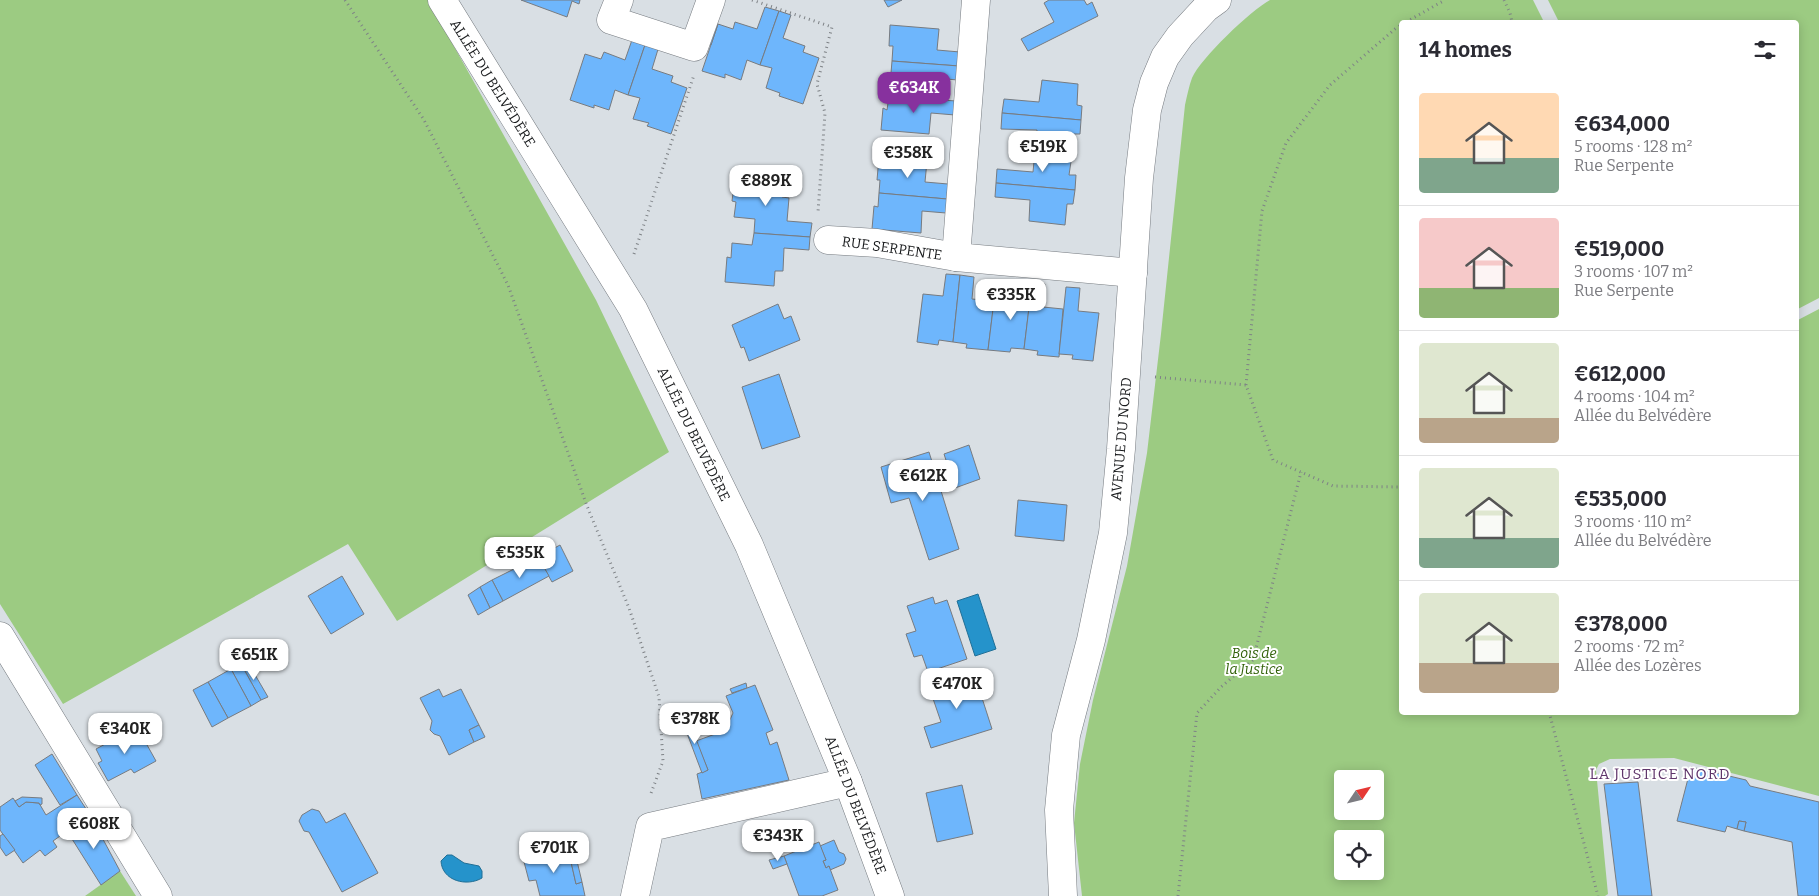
<!DOCTYPE html>
<html lang="en">
<head>
<meta charset="utf-8">
<style>
	body { margin:0; font-family:Bitter,serif; background:#f7f7f7; color:#2b2b33; height:100vh; display:flex; flex-direction:column; font-size:19px; white-space:nowrap }
	* { box-sizing:border-box; margin:0 }
	p { font-size:16px; color:#7c7c81 }
	.icon { flex:none; width:28px; height:28px; fill:none; stroke:currentColor; stroke-width:2; stroke-linecap:round; stroke-linejoin:round }
	.map { position:relative; flex:1; overflow:hidden }
	.side { position:absolute; left:1399px; top:20px; width:400px; height:695px; display:flex; flex-direction:column; background:#fff; border-radius:5px; box-shadow:0 2px 12px #0003 }
	.side>* { flex:none }
	.needle { width:32px; rotate:55deg }
	.fabs { position:absolute; left:1334px; top:770px; display:grid; gap:10px }
	.fabs a { display:grid; place-items:center; width:50px; height:50px; border-radius:5px; background:#fff; box-shadow:0 2px 12px #0003; font-size:25px }
	.price { position:absolute; translate:-50% -42px; padding:0 11px; border-radius:10px; background:#fff; color:#222; font-size:16px; line-height:32px; filter:drop-shadow(0 1px 2px #0008) }
	.price::after { content:''; position:absolute; left:50%; top:30px; width:15px; height:11px; margin-left:-8px; background:inherit; clip-path:polygon(0 0,100% 0,50% 100%) }
	.price.on { background:#87319e; color:#fff }
	ul { padding:0; list-style:none }
	li { display:flex; align-items:center; gap:15px; height:125px; padding:0 20px }
	li+li { border-top:1px solid #e1e1e2 }
	li span { display:grid; place-items:center; flex:none; width:140px; height:100px; border-radius:5px; color:#555 }
	li>.icon { margin-inline-start:auto }
	span .icon { width:60px; height:60px; fill:#fffc; stroke-width:1 }
	li b { font-size:21px }
	h2 { display:flex; justify-content:space-between; align-items:center; height:60px; padding:0 20px; font-size:21px }
	.map>svg:first-child { display:block }
</style>
</head>
<body>
<div class="map">
<svg width="1819" height="896" viewBox="0 0 1819 896">
	<rect width="100%" height="100%" fill="#d9dfe4"/>
	<g fill="#9ccb82" fill-rule="evenodd">
		<polygon points="0,0 428,0 596,300 669,452 397,621 348,544 63,704 0,604"/>
		<path d="M1270 0H1533L1544 22H1401V712H1796V321L1819 309V796L1674 758 1610 759 1599 764 1596 770 1608 894 1605 896H1082L1074 823 1080 764 1093 700 1127 566 1147 453 1161 334 1185 105C1187 96 1189 86 1192 78 1201 58 1250 11 1270 0ZM1342 779H1375V811H1342ZM1342 839H1375V871H1342Z"/>
		<polygon points="1548,0 1819,0 1819,298 1796,310 1796,22 1559,22"/>
		<polygon points="120,871 136,896 85,896"/>
	</g>
	<g fill="#2593cb" stroke="#216f96">
		<polygon points="978,594 996,649 975,656 957,601"/>
		<path d="M447 855H452L464 863 479 866 482 871V878C467 887 442 881 441 861Z"/>
	</g>
	<g fill="#6eb6fc" stroke="#777b80">
		<polygon points="521,0 580,0 579,4 572,1 567,17"/>
		<polygon points="884,0 902,0 888,7"/>
		<polygon points="1049,0 1084,0 1087,5 1092,2 1098,16 1028,51 1021,39 1054,22 1044,3"/>
		<polygon points="765,7 779,11 760,65 747,60 741,80 725,74 725,78 702,71 718,24 733,29 735,22 757,29"/>
		<polygon points="779,11 791,15 783,38 805,46 803,52 819,58 803,104 779,96 780,93 766,88 772,68 760,65"/>
		<polygon points="716,23 718,24 711,45 709,44"/>
		<polygon points="890,25 939,29 937,50 960,52 959,66 892,61 893,46 889,46"/>
		<polygon points="633,37 646,42 628,95 615,90 609,110 594,105 594,108 570,100 585,54 601,59 604,52 625,60"/>
		<polygon points="646,42 659,46 652,69 673,76 671,82 687,88 671,134 647,126 649,123 633,119 640,98 628,95"/>
		<polygon points="892,61 959,66 958,80 934,78 933,99 885,95 887,73 891,73"/>
		<polygon points="1042,80 1078,84 1077,105 1082,106 1081,120 1002,113 1004,99 1039,102"/>
		<polygon points="889,96 956,101 955,115 931,113 929,134 881,130 883,108 887,110"/>
		<polygon points="1002,113 1081,120 1080,134 1074,134 1072,155 1035,151 1037,130 1001,129"/>
		<polygon points="1035,151 1072,155 1069,175 1076,175 1075,190 996,183 997,169 1033,172"/>
		<polygon points="879,157 927,161 925,182 948,184 947,199 879,193 880,180 877,180"/>
		<polygon points="735,177 784,181 782,197 789,198 787,221 812,223 810,237 754,233 755,219 734,217 736,202 732,201"/>
		<polygon points="996,183 1075,190 1073,204 1067,204 1065,225 1029,221 1030,200 995,197"/>
		<polygon points="879,193 947,199 946,213 922,211 921,233 872,229 874,206 878,207"/>
		<polygon points="754,233 810,237 809,250 784,248 783,271 775,271 774,286 725,282 727,257 731,258 732,243 752,245"/>
		<polygon points="946,274 960,275 953,342 939,340 938,345 917,342 923,294 943,296"/>
		<polygon points="960,275 974,277 972,299 994,301 988,350 966,348 967,344 953,342"/>
		<polygon points="1017,281 1032,283 1024,349 1011,348 1010,352 988,350 994,301 1014,303"/>
		<polygon points="1032,283 1045,284 1043,307 1063,309 1059,357 1037,355 1038,351 1024,349"/>
		<polygon points="1066,287 1080,288 1078,311 1099,313 1093,361 1072,359 1073,355 1059,354"/>
		<polygon points="778,304 784,319 791,316 800,340 749,361 744,347 741,348 732,325"/>
		<polygon points="779,374 800,437 762,449 742,387"/>
		<polygon points="969,445 980,479 955,488 944,454"/>
		<polygon points="929,452 959,549 929,560 909,498 891,503 881,467"/>
		<polygon points="1018,500 1067,505 1064,541 1015,536"/>
		<polygon points="560,545 573,571 552,582 538,557"/>
		<polygon points="538,557 549,576 503,601 492,580"/>
		<polygon points="342,576 364,614 331,634 308,596"/>
		<polygon points="492,580 503,601 490,608 480,587"/>
		<polygon points="480,587 490,608 478,615 468,595"/>
		<polygon points="933,597 935,604 947,600 967,659 928,672 922,655 914,657 906,634 916,631 907,606"/>
		<polygon points="247,661 268,697 261,700 241,664"/>
		<polygon points="241,664 261,700 251,706 231,669"/>
		<polygon points="231,669 251,706 228,718 208,682"/>
		<polygon points="973,670 992,729 931,748 924,727 941,722 928,684"/>
		<polygon points="208,682 228,718 212,727 193,690"/>
		<polygon points="746,683 747,688 732,693 730,689"/>
		<polygon points="755,685 773,730 766,733 770,745 777,742 789,780 702,799 697,774 708,770 696,741 729,729 727,726 733,713 726,696"/>
		<polygon points="439,689 443,697 461,689 479,725 469,730 474,742 449,755 440,736 434,734 430,730 432,721 420,698"/>
		<polygon points="688,718 708,770 702,773 682,720"/>
		<polygon points="479,725 485,737 474,742 469,730"/>
		<polygon points="137,727 156,761 134,773 131,769 108,781 98,763 102,761 96,749"/>
		<polygon points="52,754 77,795 60,805 35,765"/>
		<polygon points="1691,767 1746,780 1750,786 1819,802 1819,896 1798,896 1792,842 1744,831 1746,822 1739,821 1737,829 1727,826 1725,832 1677,821"/>
		<polygon points="1638,782 1652,896 1618,896 1604,784"/>
		<polygon points="962,785 973,834 937,842 926,793"/>
		<polygon points="77,795 90,815 53,841 57,847 45,856 40,850 23,863 0,830 0,807 13,798 19,807 26,802 39,803 46,815"/>
		<polygon points="22,797 42,798 42,804 40,805 39,803 26,802 19,807 15,801"/>
		<polygon points="312,809 319,811 326,823 345,813 378,873 342,892 309,832 304,831 299,821 302,815"/>
		<polygon points="90,815 120,871 101,885 67,831"/>
		<polygon points="1739,821 1746,822 1744,831 1737,829"/>
		<polygon points="3,834 15,850 6,856 0,847 0,836"/>
		<polygon points="834,840 839,852 844,854 846,859 844,864 830,870 829,866 826,868 823,861 826,860 820,846"/>
		<polygon points="819,842 826,860 823,861 826,868 829,866 838,890 822,896 799,896 784,856"/>
		<polygon points="568,848 576,884 582,882 585,896 540,896 536,880 529,881 523,858"/>
		<polygon points="784,856 787,864 773,869 769,860"/>
		<polygon points="577,861 582,882 576,884 571,862"/>
	</g>
	<g fill="none" stroke-linecap="round" stroke-linejoin="round">
		<defs>
			<g id="minor">
				<polyline points="442,0 633,309 749,545 848,782 890,896"/>
				<polyline points="619,0 611,20 694,47 711,0"/>
				<polyline points="976,0 956,257 1133,273"/>
				<polyline points="828,240 877,243 956,257"/>
				<polyline points="0,636 158,896"/>
				<polyline points="635,896 650,827 848,782"/>
				<polyline points="1063,896 1059,810 1066,735 1091,640 1113,533 1121,449 1139,178 1147,110 1154,83 1165,57 1180,36 1206,8 1217,0"/>
			</g>
		</defs>
		<use href="#minor" stroke="#767b80" stroke-width="29"/>
		<g stroke="#7e8286" stroke-width="3" stroke-dasharray="1 4" stroke-linecap="butt">
			<polyline points="345,0 424,120 508,285 587,506 629,608 659,697 663,761 650,796"/>
			<polyline points="752,0 832,27 817,84 825,113 818,212"/>
			<polyline points="1504,0 1510,13 1512,22"/>
			<polyline points="1406,22 1445,0"/>
			<polyline points="634,254 694,75"/>
			<polyline points="1155,377 1246,385 1273,460 1333,486 1401,487"/>
			<polyline points="1246,385 1262,211 1286,143 1330,85 1395,29 1401,25"/>
			<polyline points="1549,712 1598,896"/>
			<polyline points="1178,896 1197,713 1221,687 1253,660 1301,472"/>
		</g>
		<use href="#minor" stroke="#fff" stroke-width="28"/>
	</g>
	<g text-anchor="middle" stroke-width="4" stroke-linejoin="round" paint-order="stroke">
		<g font-size="14" fill="#181a1c" stroke="#fff">
			<text transform="translate(493 83) rotate(58)" y="5">ALLÉE DU BELVÉDÈRE</text>
			<text transform="translate(892 248) rotate(8)" y="5">RUE SERPENTE</text>
			<text transform="translate(694 434) rotate(64)" y="5">ALLÉE DU BELVÉDÈRE</text>
			<text transform="translate(1121 439) rotate(-85)" y="5">AVENUE DU NORD</text>
			<text transform="translate(856 805) rotate(69)" y="5">ALLÉE DU BELVÉDÈRE</text>
		</g>
		<g font-size="14" font-style="italic" fill="#326209" stroke="#fff">
			<text x="1254" y="658">Bois de<tspan x="1254" dy="16">la Justice</tspan></text>
		</g>
		<g font-size="15" letter-spacing="1" fill="#5f356b" stroke="#fff">
			<text x="1660" y="779">LA JUSTICE NORD</text>
		</g>
	</g>
</svg>
<div class="fabs">
<a><svg class="needle" viewBox="-14 -14 28 28"><path d="M0-13l5 13h-10z" fill="#e53935"/><path d="M0 13l5-13h-10z" fill="#7c7c81"/></svg></a>
<a><svg class="icon" aria-label="locate" viewBox="0 0 24 24"><circle cx="12" cy="12" r="6"/><path d="M12 2v4M12 18v4M2 12h4M18 12h4"/></svg></a>
</div>
<b class="price on" style="left:914px;top:114px">€634K</b>
<b class="price" style="left:1043px;top:173px">€519K</b>
<b class="price" style="left:908px;top:179px">€358K</b>
<b class="price" style="left:766px;top:207px">€889K</b>
<b class="price" style="left:1011px;top:321px">€335K</b>
<b class="price" style="left:923px;top:502px">€612K</b>
<b class="price" style="left:520px;top:579px">€535K</b>
<b class="price" style="left:254px;top:681px">€651K</b>
<b class="price" style="left:957px;top:710px">€470K</b>
<b class="price" style="left:695px;top:745px">€378K</b>
<b class="price" style="left:125px;top:755px">€340K</b>
<b class="price" style="left:94px;top:850px">€608K</b>
<b class="price" style="left:778px;top:862px">€343K</b>
<b class="price" style="left:554px;top:874px">€701K</b>
<section class="side">
<h2>14 homes<svg class="icon" aria-label="filters" viewBox="0 0 24 24"><path d="M4 7h16M4 17h16"/><circle cx="9" cy="7" r="2"/><circle cx="15" cy="17" r="2"/></svg></h2>
<ul>
<li><span style="background:linear-gradient(#ffd9b3 65%,#7fa58c 0)"><svg class="icon" aria-label="home" viewBox="0 0 24 24"><path d="M3 11l9-7 9 7M6 9v11h12V9"/></svg></span><div><b>€634,000</b><p>5 rooms · 128 m²</p><p>Rue Serpente</p></div></li>
<li><span style="background:linear-gradient(#f6c9c9 70%,#8fb573 0)"><svg class="icon" aria-label="home" viewBox="0 0 24 24"><path d="M3 11l9-7 9 7M6 9v11h12V9"/></svg></span><div><b>€519,000</b><p>3 rooms · 107 m²</p><p>Rue Serpente</p></div></li>
<li><span style="background:linear-gradient(#dfe7d0 75%,#b9a48a 0)"><svg class="icon" aria-label="home" viewBox="0 0 24 24"><path d="M3 11l9-7 9 7M6 9v11h12V9"/></svg></span><div><b>€612,000</b><p>4 rooms · 104 m²</p><p>Allée du Belvédère</p></div></li>
<li><span style="background:linear-gradient(#dfe7d0 70%,#7fa58c 0)"><svg class="icon" aria-label="home" viewBox="0 0 24 24"><path d="M3 11l9-7 9 7M6 9v11h12V9"/></svg></span><div><b>€535,000</b><p>3 rooms · 110 m²</p><p>Allée du Belvédère</p></div></li>
<li><span style="background:linear-gradient(#dfe7d0 70%,#b9a48a 0)"><svg class="icon" aria-label="home" viewBox="0 0 24 24"><path d="M3 11l9-7 9 7M6 9v11h12V9"/></svg></span><div><b>€378,000</b><p>2 rooms · 72 m²</p><p>Allée des Lozères</p></div></li>
</ul>
</section>
</div>
</body>
</html>
